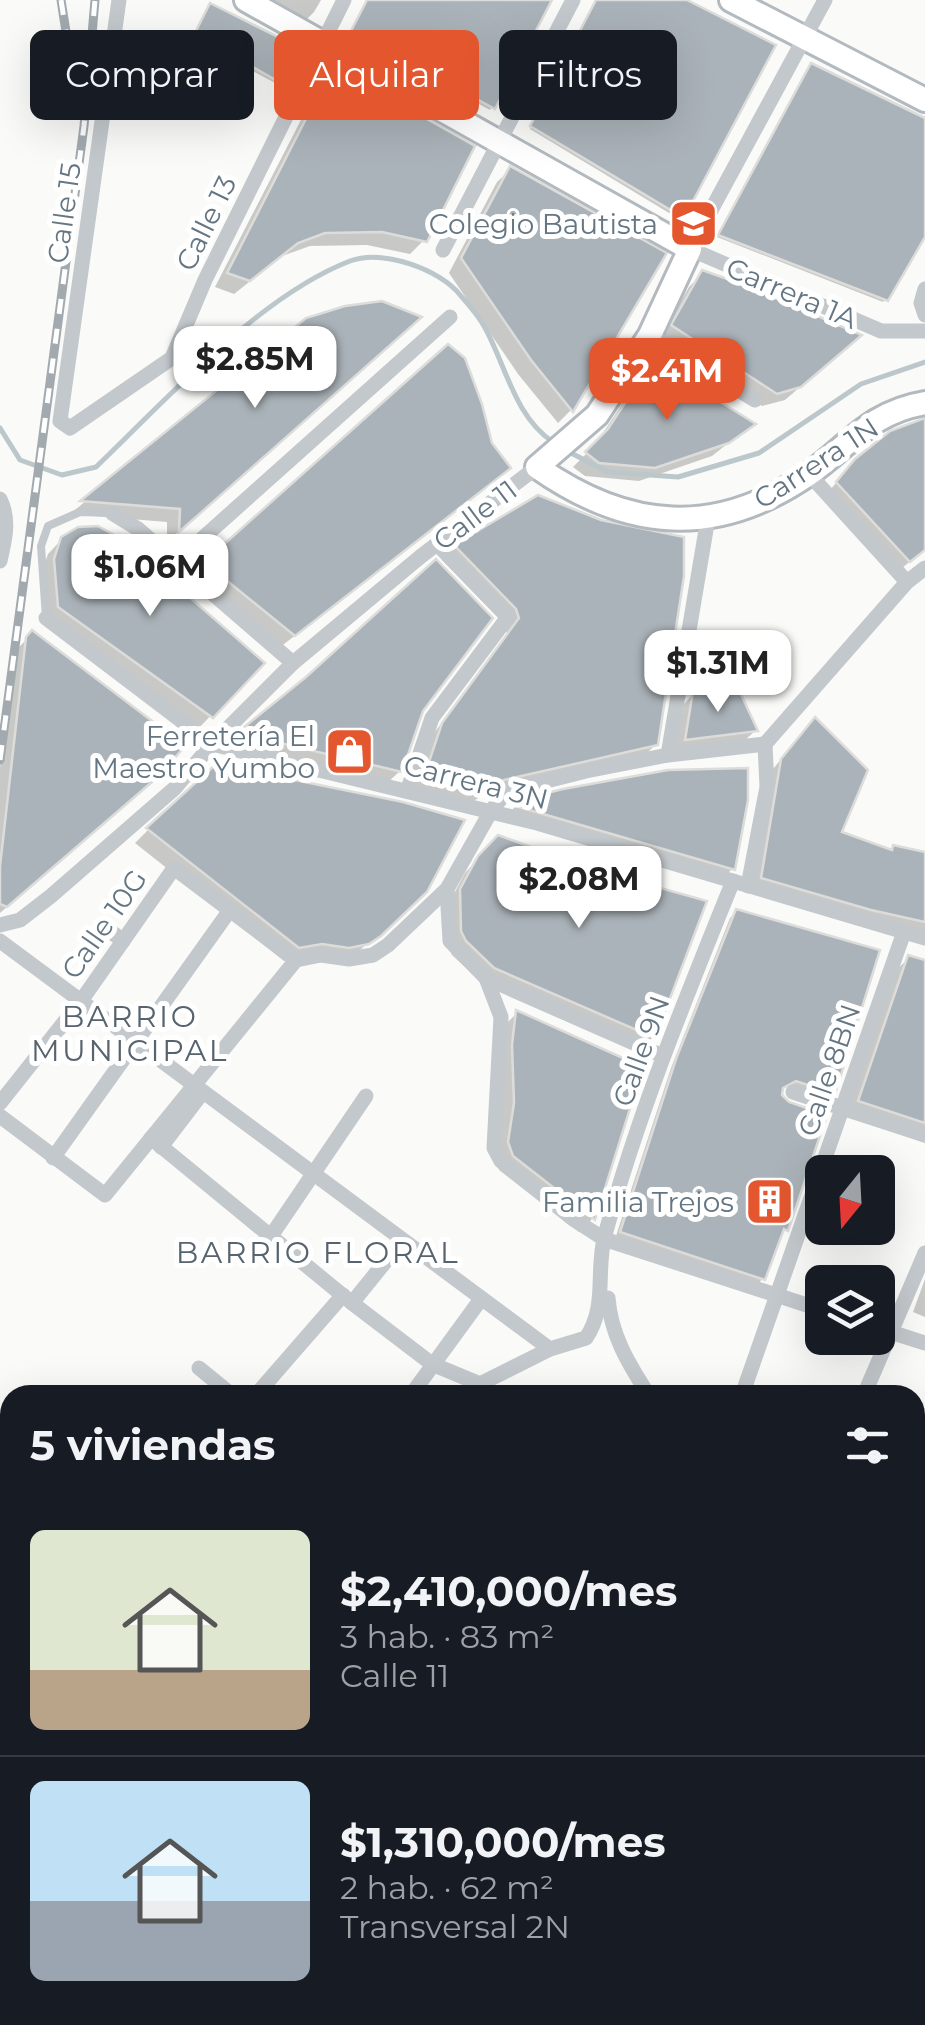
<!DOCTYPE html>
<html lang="es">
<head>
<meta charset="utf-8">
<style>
	body { margin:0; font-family:Montserrat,sans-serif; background:#242831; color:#f1f3f6; height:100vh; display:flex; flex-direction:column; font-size:38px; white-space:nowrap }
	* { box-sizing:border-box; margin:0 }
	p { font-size:32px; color:#9ea1a6 }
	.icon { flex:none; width:55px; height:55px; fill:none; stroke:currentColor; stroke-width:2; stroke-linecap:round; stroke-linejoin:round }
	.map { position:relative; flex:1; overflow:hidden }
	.panel { position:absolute; left:0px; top:1385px; width:925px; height:640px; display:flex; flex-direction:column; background:#171b24; border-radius:30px 30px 0 0; box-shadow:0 10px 40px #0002 }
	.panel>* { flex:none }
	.hud { position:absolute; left:30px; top:30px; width:865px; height:90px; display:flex; gap:20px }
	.needle { width:65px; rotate:198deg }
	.fabs { position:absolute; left:805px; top:1155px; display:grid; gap:20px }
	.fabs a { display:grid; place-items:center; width:90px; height:90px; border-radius:15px; background:#171b24; box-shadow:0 10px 40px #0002; font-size:50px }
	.price { position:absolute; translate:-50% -85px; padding:0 22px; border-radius:20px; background:#fff; color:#222; font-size:32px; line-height:65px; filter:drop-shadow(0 2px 5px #0008) }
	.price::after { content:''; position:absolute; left:50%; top:60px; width:30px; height:22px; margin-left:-15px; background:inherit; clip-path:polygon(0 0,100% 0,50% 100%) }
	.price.active { background:#e4572e; color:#fff }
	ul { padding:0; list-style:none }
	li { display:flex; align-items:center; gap:30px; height:250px; padding:0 30px }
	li+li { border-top:2px solid #363941 }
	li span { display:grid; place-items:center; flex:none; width:280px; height:200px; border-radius:15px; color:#555 }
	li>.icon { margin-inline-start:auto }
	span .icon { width:120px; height:120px; fill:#fffc; stroke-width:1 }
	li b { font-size:42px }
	h2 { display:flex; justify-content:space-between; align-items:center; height:120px; padding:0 30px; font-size:42px }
	.pill { padding:0 35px; border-radius:15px; background:#171b24; box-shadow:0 10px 40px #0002; font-size:35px; line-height:90px }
	.pill.active { background:#e4572e; color:#fff }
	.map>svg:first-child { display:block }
</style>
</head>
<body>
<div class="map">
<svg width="925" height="2025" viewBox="0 0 925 2025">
	<rect width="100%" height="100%" fill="#fafaf8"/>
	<g fill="#0003">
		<polygon points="253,0 321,0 314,12 300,26"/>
		<polygon points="368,0 549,0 490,110 351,34"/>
		<polygon points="597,0 681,0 679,219 530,129"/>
		<polygon points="209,8 279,81 277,84 247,68 240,81 186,54"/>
		<polygon points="809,68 925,121 925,232 883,302 717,237"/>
		<polygon points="334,69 424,240 410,254 367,245 310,246 282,256 234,294 215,287 320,83"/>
		<polygon points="511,169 664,254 571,410 558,423 518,374 449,273 497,182"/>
		<polygon points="703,273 845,348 785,400 762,406 659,339 689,287"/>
		<polygon points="307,320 405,330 167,542 167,522 70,514"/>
		<polygon points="654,364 752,424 712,456 639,481 585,476 573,467 595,445 640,377"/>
		<polygon points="925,421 925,549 896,573 824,497 842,476"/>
		<polygon points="490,444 508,468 494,481 279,648 193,577 206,563"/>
		<polygon points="538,498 656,744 642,758 488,793 473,801 411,794 429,740 507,634 503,623 442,560 455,547"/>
		<polygon points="62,539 261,663 197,730 45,621 41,574 48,554"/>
		<polygon points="32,634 143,789 0,913 0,768 13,653"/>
		<polygon points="308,679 421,710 400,771 386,784 232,744"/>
		<polygon points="694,693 755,731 745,740 676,748 684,704"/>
		<polygon points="803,732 839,833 890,851 894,847 925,855 925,935 750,890 769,774"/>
		<polygon points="520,802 732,869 719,882 506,816"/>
		<polygon points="148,830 410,906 352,957 304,957 284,961 135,843"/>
		<polygon points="498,838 588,870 704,902 653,1037 639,1051 480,981 452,955 448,946 448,905 465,873"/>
		<polygon points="736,912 833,1093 827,1099 787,1086 780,1090 785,1229 780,1235 763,1278 757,1285 615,1239 671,1068 730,918"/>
		<polygon points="909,958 925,962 925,1143 846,1115 895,971"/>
		<polygon points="517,1013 640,1068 593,1218 579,1232 499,1170 495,1157 503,1027"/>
		<polygon points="925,1279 925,1317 913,1312"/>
	</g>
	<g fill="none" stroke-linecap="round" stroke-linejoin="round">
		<g stroke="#bbc7cb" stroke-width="5">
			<path d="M0 428 20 460 62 475 96 467C167 399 259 296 350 261 383 249 440 269 461 296 469 305 478 315 484 326 506 365 514 416 553 442"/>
			<polyline points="567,451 608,472 678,477 759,453 861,384 925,362"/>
		</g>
	</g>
	<g fill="#aab3b9" stroke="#dcdcda" stroke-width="2.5">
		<polygon points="367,0 552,0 495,109 351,31"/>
		<polygon points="596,0 687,0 776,45 684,218 530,126"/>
		<polygon points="210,3 300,48 281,83 251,66 245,80 186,51"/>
		<polygon points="811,63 925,118 925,237 888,301 718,235"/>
		<polygon points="333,66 475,146 427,242 382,232 325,233 298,243 250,281 227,273"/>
		<polygon points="510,166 667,253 573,412 531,360 461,258"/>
		<polygon points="702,270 747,286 862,335 801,387 777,394 671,325"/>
		<polygon points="382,301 422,317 179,532 180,509 80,501 306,318 345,306"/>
		<polygon points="448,344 465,358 482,404 492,443 511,468 295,636 204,562"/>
		<polygon points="653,360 756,424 729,443 655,468 599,463 585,452 608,429"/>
		<polygon points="925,418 925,550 910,562 836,482 855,459 890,431"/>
		<polygon points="538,495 601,520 684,537 684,576 658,745 504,780 488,788 466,790 423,780 442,723 519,618 516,609 454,545"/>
		<polygon points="98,526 125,541 265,663 213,718 58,607 54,559 61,537 78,527"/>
		<polygon points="436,559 493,618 423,711 402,772 251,736 243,728 306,677"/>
		<polygon points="32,630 185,746 160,775 7,907 0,904 0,866 26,637"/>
		<polygon points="739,690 758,731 685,740 693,691"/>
		<polygon points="815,717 868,770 842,832 892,850 893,845 925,852 925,922 871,910 761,878 781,759"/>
		<polygon points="216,764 403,802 465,820 427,892 381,936 369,944 349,948 322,944 299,948 146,828"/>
		<polygon points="748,768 748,800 735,870 519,807 519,800 563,789 668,770"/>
		<polygon points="498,835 589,868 707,901 655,1038 494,968 466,941 461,931 460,889 478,856"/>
		<polygon points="736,909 880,950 835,1094 796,1081 783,1088 782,1095 789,1102 827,1115 788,1231 784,1229 765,1280 620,1232 676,1059"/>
		<polygon points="908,955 925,960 925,1123 858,1101"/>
		<polygon points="516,1010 643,1067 595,1220 513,1156 508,1142 514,1103 512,1045"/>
	</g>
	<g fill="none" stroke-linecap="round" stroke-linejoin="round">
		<defs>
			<g id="secondary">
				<path d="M246 0 690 249 650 335 597 415 537 467C628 531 716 538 809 474 849 446 870 412 925 403"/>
				<polyline points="731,0 925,100"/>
			</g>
		</defs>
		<use href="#secondary" stroke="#b3babf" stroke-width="28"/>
		<polyline stroke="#c3c8cc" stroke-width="8" points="46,618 41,546 48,526 80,512 112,513"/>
		<g stroke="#c3c8cc" stroke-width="15">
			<polyline points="119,0 60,421 70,428 172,358 205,280 344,0"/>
			<polyline points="825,0 690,249 881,331 925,331"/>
			<polyline points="443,250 573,0"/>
			<polyline points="925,289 921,303 925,315"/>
			<polyline points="650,335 755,400"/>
			<polyline points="809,474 907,582"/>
			<path d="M0 499C10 519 5 540 0 561"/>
			<polyline points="112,513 138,529 293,663"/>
			<polyline points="176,562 450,317"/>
			<polyline points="46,618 212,744 537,823 925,938"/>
			<polyline points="668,755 708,518"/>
			<polyline points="408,789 432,718 508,617 437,544"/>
			<polyline points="748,886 767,787 765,744 907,582 925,568"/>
			<polyline points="447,889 450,941 486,978 501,1017 494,1148 501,1161 573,1219 604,1239 822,1310"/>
			<polyline points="0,925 20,920 51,896 175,788 212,744 293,663 420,557 537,467"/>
			<polyline points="104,926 123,941"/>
			<path d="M0 941 550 1349 586 1338C608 1305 595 1271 605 1235 638 1114 686 997 733 881"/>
			<polyline points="486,978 663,1056"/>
			<polyline points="793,1092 925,1135"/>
			<polyline points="0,1103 81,1001 174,868 296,960"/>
			<polyline points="0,1116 105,1195 296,960 321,955 349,959 373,955 388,945 447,889 491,811 507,791 586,771 668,755 765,744"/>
			<polyline points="151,1138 352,1303 432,1364 480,1384"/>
			<polyline points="161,1147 203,1092"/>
			<polyline points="53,1158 230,910"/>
			<polyline points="271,1236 366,1096"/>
			<path d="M608 1298C611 1334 627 1361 646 1391L652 1395"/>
			<polyline points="352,1303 402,1241"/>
			<polyline points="878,1328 925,1343"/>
			<polyline points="199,1368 232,1395"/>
			<polyline points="480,1384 550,1349"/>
			<polyline points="256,1395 343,1295"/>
			<polyline points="411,1395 481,1299"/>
			<polyline points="742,1395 904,932"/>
			<polyline points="864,1395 925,1253"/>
			<polyline points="915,1506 925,1510"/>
			<polyline points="915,1743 925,1748"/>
			<polyline points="915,1787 925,1764"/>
			<polyline points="748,2015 772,2025"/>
			<polyline points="387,2025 411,2015"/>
			<polyline points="441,2025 445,2015"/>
			<polyline points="516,2025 520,2015"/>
			<polyline points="597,2025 601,2015"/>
			<polyline points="813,2025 817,2015"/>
		</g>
		<use href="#secondary" stroke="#fff" stroke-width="22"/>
		<defs>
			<g id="rail">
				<polyline points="61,0 70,57"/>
				<polyline points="0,760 84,126 95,0"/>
			</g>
		</defs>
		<use href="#rail" stroke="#a2aab0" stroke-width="9"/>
		<use href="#rail" stroke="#fff" stroke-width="5" stroke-dasharray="15" stroke-linecap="butt"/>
	</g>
	<defs>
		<symbol id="school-square" viewBox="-11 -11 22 22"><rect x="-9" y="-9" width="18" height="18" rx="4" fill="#e4572e" stroke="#fff"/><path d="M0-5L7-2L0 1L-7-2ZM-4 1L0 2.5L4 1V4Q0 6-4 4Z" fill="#fff"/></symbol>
		<symbol id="shop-square" viewBox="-11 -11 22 22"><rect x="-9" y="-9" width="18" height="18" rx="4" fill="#e4572e" stroke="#fff"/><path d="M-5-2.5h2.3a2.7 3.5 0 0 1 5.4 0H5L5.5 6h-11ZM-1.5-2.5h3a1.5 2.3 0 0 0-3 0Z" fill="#fff"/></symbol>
		<symbol id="building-square" viewBox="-11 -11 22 22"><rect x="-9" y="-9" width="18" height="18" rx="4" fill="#e4572e" stroke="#fff"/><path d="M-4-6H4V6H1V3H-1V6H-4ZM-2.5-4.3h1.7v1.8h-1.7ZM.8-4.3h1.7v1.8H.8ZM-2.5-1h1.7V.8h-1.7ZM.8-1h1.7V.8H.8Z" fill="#fff"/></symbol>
	</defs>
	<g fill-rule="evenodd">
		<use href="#school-square" x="666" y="196" width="55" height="55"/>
		<use href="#shop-square" x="322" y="724" width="55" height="55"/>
		<use href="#building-square" x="742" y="1174" width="55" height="55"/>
	</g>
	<g text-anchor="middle" stroke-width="10" stroke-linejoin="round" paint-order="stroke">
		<g font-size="28" fill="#657683" stroke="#fff">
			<text transform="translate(64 213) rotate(-82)" y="10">Calle 15</text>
			<text transform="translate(206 223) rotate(-64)" y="10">Calle 13</text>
			<text transform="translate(792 293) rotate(23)" y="10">Carrera 1A</text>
			<text transform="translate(816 463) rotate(-33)" y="10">Carrera 1N</text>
			<text transform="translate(475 515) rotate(-37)" y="10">Calle 11</text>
			<text transform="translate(476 782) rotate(14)" y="10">Carrera 3N</text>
			<text transform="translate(104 924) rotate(-55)" y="10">Calle 10G</text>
			<text transform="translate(641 1051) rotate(-70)" y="10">Calle 9N</text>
			<text transform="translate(829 1070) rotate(-71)" y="10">Calle 8BN</text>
		</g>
		<g font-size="28" fill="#657683" stroke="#fff" text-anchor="end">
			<text x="658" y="234">Colegio Bautista</text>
			<text x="315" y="746">Ferretería El<tspan x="315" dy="32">Maestro Yumbo</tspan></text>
			<text x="734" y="1212">Familia Trejos</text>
		</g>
		<g font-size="30" letter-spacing="2.5" fill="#57646e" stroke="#fff">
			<text x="130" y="1027">BARRIO<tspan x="130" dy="34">MUNICIPAL</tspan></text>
			<text x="318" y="1263">BARRIO FLORAL</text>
		</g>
	</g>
</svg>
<div class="fabs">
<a><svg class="needle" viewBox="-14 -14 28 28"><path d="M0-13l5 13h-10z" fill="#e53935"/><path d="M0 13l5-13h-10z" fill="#9ea1a6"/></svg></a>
<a><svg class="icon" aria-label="layers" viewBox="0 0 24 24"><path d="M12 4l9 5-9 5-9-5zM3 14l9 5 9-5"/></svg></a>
</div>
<b class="price" style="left:255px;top:411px">$2.85M</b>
<b class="price active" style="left:667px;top:423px">$2.41M</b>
<b class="price" style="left:150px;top:619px">$1.06M</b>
<b class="price" style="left:718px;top:715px">$1.31M</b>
<b class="price" style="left:579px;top:931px">$2.08M</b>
<div class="hud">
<a class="pill">Comprar</a>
<a class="pill active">Alquilar</a>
<a class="pill">Filtros</a>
</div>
<section class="panel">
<h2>5 viviendas<svg class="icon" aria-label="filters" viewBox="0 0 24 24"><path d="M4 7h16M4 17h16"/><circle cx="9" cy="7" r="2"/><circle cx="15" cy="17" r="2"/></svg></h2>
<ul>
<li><span style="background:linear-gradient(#dfe7d0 70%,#b9a48a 0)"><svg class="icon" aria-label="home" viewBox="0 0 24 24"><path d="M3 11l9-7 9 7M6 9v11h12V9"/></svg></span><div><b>$2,410,000/mes</b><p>3 hab. · 83 m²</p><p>Calle 11</p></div></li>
<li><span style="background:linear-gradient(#bfe0f5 60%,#9aa5b1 0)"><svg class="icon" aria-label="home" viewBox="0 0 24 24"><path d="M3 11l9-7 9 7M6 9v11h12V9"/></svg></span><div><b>$1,310,000/mes</b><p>2 hab. · 62 m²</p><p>Transversal 2N</p></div></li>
</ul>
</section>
</div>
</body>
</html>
